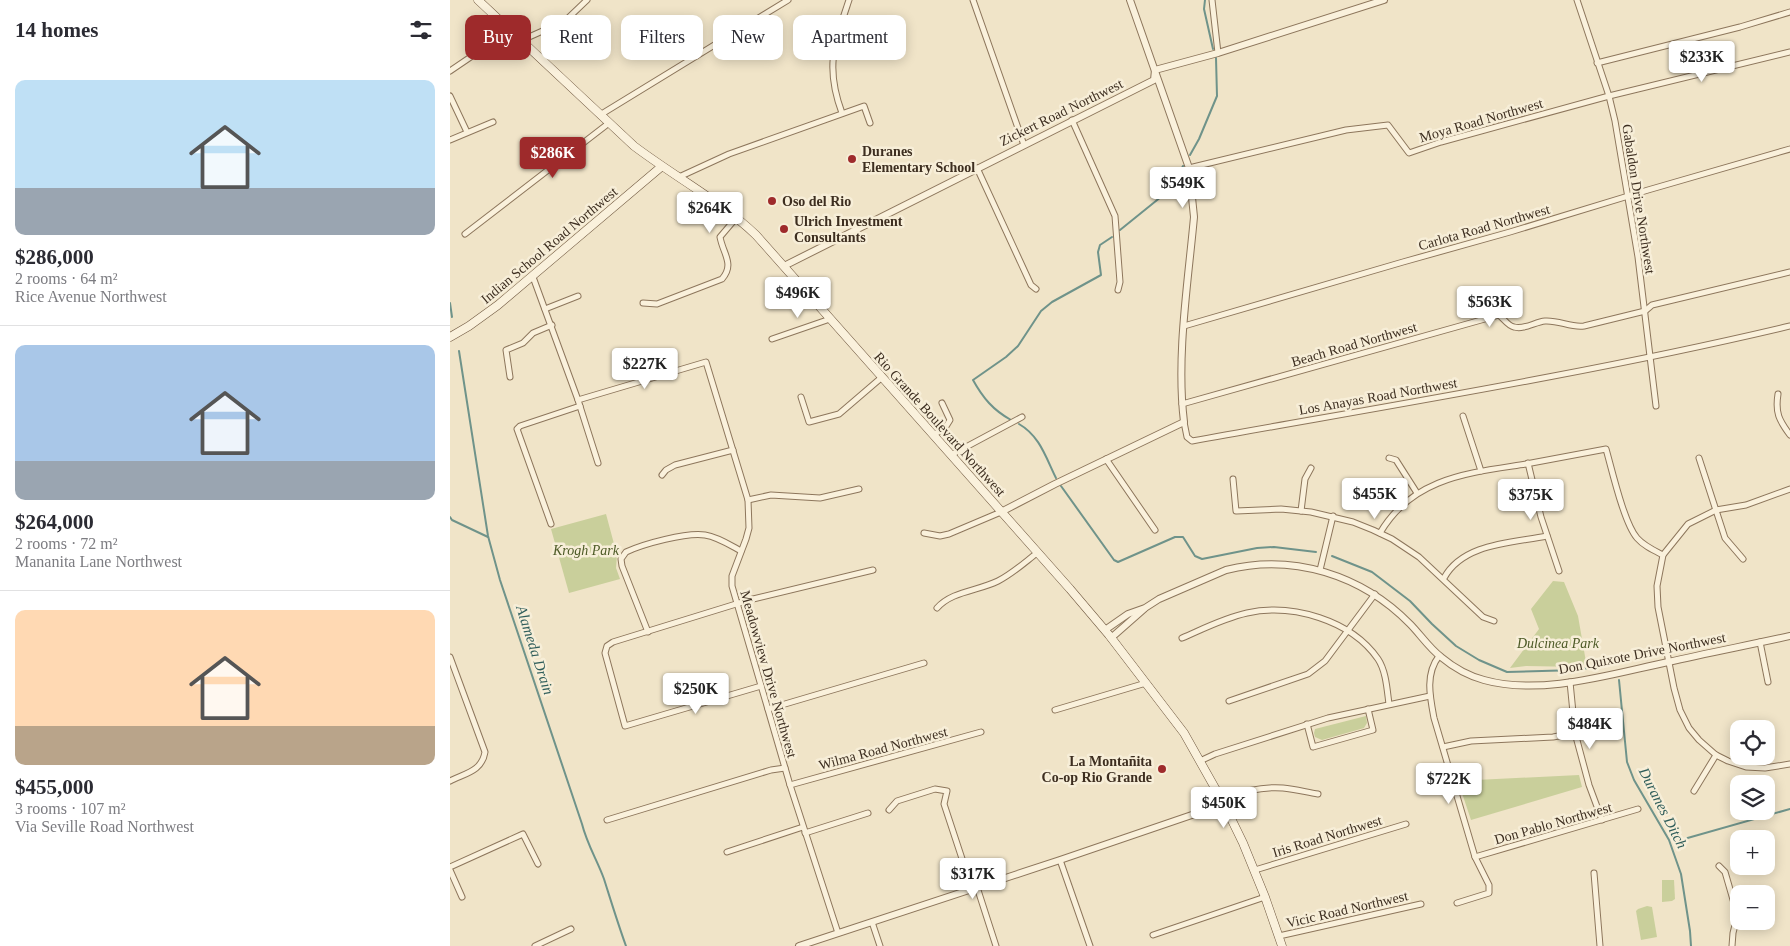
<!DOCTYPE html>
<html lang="en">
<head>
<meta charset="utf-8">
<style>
	body { margin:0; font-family:Georgia,serif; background:#f2f2f3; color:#2b2b33; height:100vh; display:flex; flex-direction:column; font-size:19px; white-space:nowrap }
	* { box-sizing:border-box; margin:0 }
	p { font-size:16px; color:#7c7c81 }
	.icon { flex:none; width:28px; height:28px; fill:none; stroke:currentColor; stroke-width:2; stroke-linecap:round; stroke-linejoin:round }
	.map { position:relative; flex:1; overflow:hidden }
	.details { display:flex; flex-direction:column; background:#fff; width:450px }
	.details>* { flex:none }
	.top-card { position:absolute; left:15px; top:15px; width:475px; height:45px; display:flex; gap:10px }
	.tools { position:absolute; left:1280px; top:720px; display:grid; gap:10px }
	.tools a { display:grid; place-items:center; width:45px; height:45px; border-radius:10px; background:#fff; box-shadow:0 2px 12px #0003; font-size:25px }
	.price { position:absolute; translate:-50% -42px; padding:0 11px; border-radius:5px; background:#fff; color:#222; font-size:16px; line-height:32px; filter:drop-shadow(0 1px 2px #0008) }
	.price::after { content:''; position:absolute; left:50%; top:30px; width:15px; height:11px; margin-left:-8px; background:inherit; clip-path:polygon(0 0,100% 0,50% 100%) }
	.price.on { background:#9e2a2b; color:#fff }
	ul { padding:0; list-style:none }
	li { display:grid; align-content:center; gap:10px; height:265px; padding:0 15px }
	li+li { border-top:1px solid #e1e1e2 }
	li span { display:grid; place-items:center; height:155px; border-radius:10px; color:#555 }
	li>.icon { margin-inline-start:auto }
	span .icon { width:90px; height:90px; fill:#fffc; stroke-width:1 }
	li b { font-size:21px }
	h2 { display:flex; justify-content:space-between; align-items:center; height:60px; padding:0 15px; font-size:21px }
	.pill { padding:0 18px; border-radius:10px; background:#fff; box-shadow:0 2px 12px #0003; font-size:18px; line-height:45px }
	.pill.on { background:#9e2a2b; color:#fff }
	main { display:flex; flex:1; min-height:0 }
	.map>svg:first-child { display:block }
</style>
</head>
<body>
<main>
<section class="details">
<h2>14 homes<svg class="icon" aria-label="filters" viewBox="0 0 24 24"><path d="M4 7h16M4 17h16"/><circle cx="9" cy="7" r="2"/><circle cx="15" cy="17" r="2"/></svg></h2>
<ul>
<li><span style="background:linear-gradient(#bfe0f5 70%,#9aa5b1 0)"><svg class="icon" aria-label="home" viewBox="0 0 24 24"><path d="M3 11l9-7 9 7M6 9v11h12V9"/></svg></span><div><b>$286,000</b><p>2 rooms · 64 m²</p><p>Rice Avenue Northwest</p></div></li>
<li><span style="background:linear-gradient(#a9c7e8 75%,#9aa5b1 0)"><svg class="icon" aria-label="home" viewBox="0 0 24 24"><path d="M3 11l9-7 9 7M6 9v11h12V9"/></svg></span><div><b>$264,000</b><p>2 rooms · 72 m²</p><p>Mananita Lane Northwest</p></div></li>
<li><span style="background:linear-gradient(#ffd9b3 75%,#b9a48a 0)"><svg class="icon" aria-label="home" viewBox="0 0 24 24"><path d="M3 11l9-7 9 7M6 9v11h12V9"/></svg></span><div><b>$455,000</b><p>3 rooms · 107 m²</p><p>Via Seville Road Northwest</p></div></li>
</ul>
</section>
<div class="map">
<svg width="1340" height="946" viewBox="0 0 1340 946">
	<rect width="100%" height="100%" fill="#f0e4c8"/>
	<g fill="#c9cf9b">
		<polygon points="156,514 167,555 166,568 170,579 119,593 101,529"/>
		<polygon points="1103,581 1114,582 1128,616 1136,662 1132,667 1076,666 1060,668 1089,629 1081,609"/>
		<polygon points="916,716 917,723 914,728 872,740 865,737 864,733 865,729"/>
		<polygon points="1129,775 1132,787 1021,820 1010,787 1026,780"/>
		<polygon points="1212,880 1224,880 1225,899 1222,901 1212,902"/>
		<polygon points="1197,906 1202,907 1207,937 1191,940 1186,911 1188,909"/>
	</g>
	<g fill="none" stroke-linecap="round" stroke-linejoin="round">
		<g stroke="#6f938a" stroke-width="2">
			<polyline points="755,0 754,9 763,49"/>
			<polyline points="740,155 749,139 767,96 766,58"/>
			<polyline points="670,230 722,188 733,166"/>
			<polyline points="0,303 2,317"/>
			<path d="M9 351 38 536 50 580 132 824C137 844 147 860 154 879 161 901 168 924 176 946"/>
			<path d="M561 420C543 410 533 398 523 380L556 357 568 346 591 311 602 302 651 275 648 252 650 245 662 237"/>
			<path d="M569 424C590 436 596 458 606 478"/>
			<polyline points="611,486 664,560 668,562 725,537 733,537 745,556 752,559 807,548 824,547 866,552"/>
			<polyline points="0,517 2,520 38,537"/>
			<polyline points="882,556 922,572 960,601 982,624 1006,646 1029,660 1057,672 1128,670 1168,662 1168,664"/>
			<polyline points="1169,680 1177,762 1184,780 1219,840 1231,874 1240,931 1241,946"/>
			<polyline points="1227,841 1340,809"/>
		</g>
		<defs>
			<g id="minor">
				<polyline points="523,0 574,145"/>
				<polyline points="762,0 768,53"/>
				<polyline points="1127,0 1159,96 1165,121 1188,257 1206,406"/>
				<polyline points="70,41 115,21 137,0"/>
				<polyline points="1147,63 1290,27 1340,12"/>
				<polyline points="0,71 59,31"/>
				<polyline points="0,96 17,132"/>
				<path d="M392 113C375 67 384 45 399 0"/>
				<polyline points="150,115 338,0"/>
				<polyline points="622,120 665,216 670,282 668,290"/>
				<polyline points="0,140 43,122"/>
				<polyline points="527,168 581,285 586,289"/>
				<polyline points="739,168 896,130 938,125 959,153 991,142 1159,96 1340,52"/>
				<polyline points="229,177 279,154 414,106 420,123"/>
				<polyline points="15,234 159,123"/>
				<polyline points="83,277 128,400 148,463"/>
				<path d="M193 303 207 304 272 279C285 264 273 254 270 237L287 217"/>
				<polyline points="95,309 128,296"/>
				<polyline points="734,326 953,262 1060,232 1198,190 1340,149"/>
				<polyline points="322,339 380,319"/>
				<polyline points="60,377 56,350 73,343 83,333 102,325"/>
				<path d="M1328 394C1325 413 1329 420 1340 435"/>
				<polyline points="351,397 359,422 389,414 431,378"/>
				<polyline points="128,400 256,362 298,500 299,528 296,539 282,576 282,586 340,785 388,933"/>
				<path d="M732 404 1049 315C1054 319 1058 326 1064 327 1074 330 1085 322 1095 321 1109 320 1121 328 1134 326L1195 311 1202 305 1340 272"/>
				<polyline points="1013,416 1031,471"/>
				<path d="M734 422 737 437 742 441C942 405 1142 373 1340 326"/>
				<polyline points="483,435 495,428 500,420 492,403"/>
				<polyline points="501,455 572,417"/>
				<polyline points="939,458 946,460 967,493"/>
				<polyline points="1249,458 1275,538 1293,559"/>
				<polyline points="656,459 705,530"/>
				<polyline points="1078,463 1091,517 1109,571"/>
				<polyline points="212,475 216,470 225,465 283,450"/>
				<polyline points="783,479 786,511 831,509 861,512 903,522 923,530 942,539 969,557 1033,617 1044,621"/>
				<polyline points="1340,489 1296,505 1266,510 1238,524 1213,555 1207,586 1208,607 1224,688 1230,710 1239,728 1249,740 1266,755 1278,761 1296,767 1315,768 1340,764"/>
				<polyline points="298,500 321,495 370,498 409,489"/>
				<polyline points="851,511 855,479 861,468"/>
				<polyline points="101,524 67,429 70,426 130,406"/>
				<polyline points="474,533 490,536 499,534 551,512"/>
				<path d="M930 533C963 477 1019 473 1076 464 1103 459 1129 454 1156 449 1162 470 1174 523 1187 538 1194 546 1203 550 1213 555"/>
				<polyline points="870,570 883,516"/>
				<path d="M994 578C1013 543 1062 543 1097 536"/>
				<path d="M487 608C502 591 528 591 548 581 562 574 574 563 587 553"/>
				<path d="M198 632 172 566 171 559 176 552C193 544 237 532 255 535 268 537 280 545 291 551"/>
				<path d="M732 638C753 629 774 618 797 613 842 603 901 620 928 659 936 671 937 689 939 704"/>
				<polyline points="1310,642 1318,682"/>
				<path d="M989 656C975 674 980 697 984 718L1025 857 1039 885V893L1007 903"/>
				<path d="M0 657 35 752C32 771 16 773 0 781"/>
				<polyline points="1120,682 1125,733 1139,785 1152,820"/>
				<polyline points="311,686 175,726 155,653 157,646 163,642 299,600 423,570"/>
				<polyline points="779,701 858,674 875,661 925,594"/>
				<polyline points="318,709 474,663"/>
				<polyline points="605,710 696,683"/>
				<polyline points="857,724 863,747 923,730 918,709"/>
				<polyline points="993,747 1021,741 1103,737 1125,733"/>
				<polyline points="750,761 765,754 878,718 980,696"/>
				<polyline points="340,785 531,732"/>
				<polyline points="1244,791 1266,755"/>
				<path d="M771 798C790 792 812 786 833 788 844 789 856 792 868 794"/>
				<polyline points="439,810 447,801 485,789 497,791 494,804 522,889"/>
				<polyline points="157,820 321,770 335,768"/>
				<polyline points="355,833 418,813"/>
				<polyline points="277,852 353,827"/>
				<polyline points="1025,857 1188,809"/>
				<polyline points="610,860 640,946"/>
				<polyline points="1269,866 1275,872 1286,910 1287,917 1283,933 1282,946"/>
				<polyline points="0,867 73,834 88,864"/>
				<polyline points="0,870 12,897"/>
				<polyline points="805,870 956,824"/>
				<polyline points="1144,873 1150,946"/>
				<polyline points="527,887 546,946"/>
				<polyline points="422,922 430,946"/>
				<polyline points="703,935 815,897"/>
				<polyline points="829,936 971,904"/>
				<polyline points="85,946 121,929"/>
			</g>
			<g id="tertiary">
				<polyline points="334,266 704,80 705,70 768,53 934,0"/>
				<path d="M551 512 605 484 734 422C726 357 738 283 744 217L739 168 680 0"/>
				<path d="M655 630 678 614 695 608 709 599 776 570C843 553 912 575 960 624 970 634 979 648 991 657 1003 667 1019 676 1034 680 1091 696 1161 674 1218 662 1258 653 1299 645 1340 636"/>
				<polyline points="661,638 694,609"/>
				<polyline points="349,946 610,860 774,804"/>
			</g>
			<g id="secondary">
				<path d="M28 0 184 146C225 177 269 200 306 235L620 589 659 635 734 733 774 804 793 843 815 897 832 946"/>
				<polyline points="0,337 19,326 48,305 211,167"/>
			</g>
		</defs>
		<use href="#minor" stroke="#8d765c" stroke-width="7"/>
		<use href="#tertiary" stroke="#8d765c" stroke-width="8"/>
		<use href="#secondary" stroke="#6f573f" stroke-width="9"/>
		<use href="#minor" stroke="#faf1dc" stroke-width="5"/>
		<use href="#tertiary" stroke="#faf1dc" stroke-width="6"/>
		<use href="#secondary" stroke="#faf1dc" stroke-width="8"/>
	</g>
	<g fill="#9e2a2b" stroke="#f7eed8" stroke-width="2">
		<circle cx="402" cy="159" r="5"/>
		<circle cx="322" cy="201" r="5"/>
		<circle cx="334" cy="229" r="5"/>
		<circle cx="712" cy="769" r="5"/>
	</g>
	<g text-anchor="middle" stroke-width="5" stroke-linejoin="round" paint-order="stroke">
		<g font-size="14" fill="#3d2e20" stroke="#f7eed8">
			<text transform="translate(611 112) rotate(-26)" y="5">Zickert Road Northwest</text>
			<text transform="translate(1031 120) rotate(-16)" y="5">Moya Road Northwest</text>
			<text transform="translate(1189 199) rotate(81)" y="5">Gabaldon Drive Northwest</text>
			<text transform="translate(1034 227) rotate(-16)" y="5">Carlota Road Northwest</text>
			<text transform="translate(99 245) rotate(-40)" y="5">Indian School Road Northwest</text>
			<text transform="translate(904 344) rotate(-16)" y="5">Beach Road Northwest</text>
			<text transform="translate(928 396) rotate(-10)" y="5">Los Anayas Road Northwest</text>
			<text transform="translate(490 424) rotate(48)" y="5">Rio Grande Boulevard Northwest</text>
			<text transform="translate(1192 653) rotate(-11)" y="5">Don Quixote Drive Northwest</text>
			<text transform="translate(319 674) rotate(74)" y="5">Meadowview Drive Northwest</text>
			<text transform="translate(433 748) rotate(-15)" y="5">Wilma Road Northwest</text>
			<text transform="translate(1103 823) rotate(-16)" y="5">Don Pablo Northwest</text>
			<text transform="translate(877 836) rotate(-17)" y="5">Iris Road Northwest</text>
			<text transform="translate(897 909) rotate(-13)" y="5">Vicic Road Northwest</text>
		</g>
		<g font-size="14" font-weight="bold" fill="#3d2e20" stroke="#f7eed8" text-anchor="start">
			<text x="412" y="156">Duranes<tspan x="412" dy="16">Elementary School</tspan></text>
			<text x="332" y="206">Oso del Rio</text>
			<text x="344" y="226">Ulrich Investment<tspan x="344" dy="16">Consultants</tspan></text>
			<text x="702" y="766" text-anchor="end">La Montañita<tspan x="702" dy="16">Co-op Rio Grande</tspan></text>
		</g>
		<g font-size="14" font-style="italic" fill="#4d5a26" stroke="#f7eed8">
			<text x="136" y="555">Krogh Park</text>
			<text x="1108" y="648">Dulcinea Park</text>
		</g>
		<g font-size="15" font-style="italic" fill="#2f5d5a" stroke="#f7eed8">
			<text transform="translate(85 650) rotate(72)" y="5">Alameda Drain</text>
			<text transform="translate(1213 808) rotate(63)" y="5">Duranes Ditch</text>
		</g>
	</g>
</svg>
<div class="tools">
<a><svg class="icon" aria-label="locate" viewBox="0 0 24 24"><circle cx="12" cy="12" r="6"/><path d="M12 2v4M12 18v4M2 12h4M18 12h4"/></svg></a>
<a><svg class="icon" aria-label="layers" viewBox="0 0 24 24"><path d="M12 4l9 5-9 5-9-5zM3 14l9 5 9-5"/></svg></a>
<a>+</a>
<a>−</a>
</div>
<b class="price" style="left:1252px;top:83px">$233K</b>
<b class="price on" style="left:103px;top:179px">$286K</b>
<b class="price" style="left:733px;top:209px">$549K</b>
<b class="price" style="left:260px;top:234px">$264K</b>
<b class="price" style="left:348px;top:319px">$496K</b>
<b class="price" style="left:1040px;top:328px">$563K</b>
<b class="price" style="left:195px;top:390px">$227K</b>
<b class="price" style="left:925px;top:520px">$455K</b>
<b class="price" style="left:1081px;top:521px">$375K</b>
<b class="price" style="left:246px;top:715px">$250K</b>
<b class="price" style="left:1140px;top:750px">$484K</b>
<b class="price" style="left:999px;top:805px">$722K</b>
<b class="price" style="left:774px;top:829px">$450K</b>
<b class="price" style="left:523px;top:900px">$317K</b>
<div class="top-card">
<a class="pill on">Buy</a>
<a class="pill">Rent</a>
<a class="pill">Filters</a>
<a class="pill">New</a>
<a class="pill">Apartment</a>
</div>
</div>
</main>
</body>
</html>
